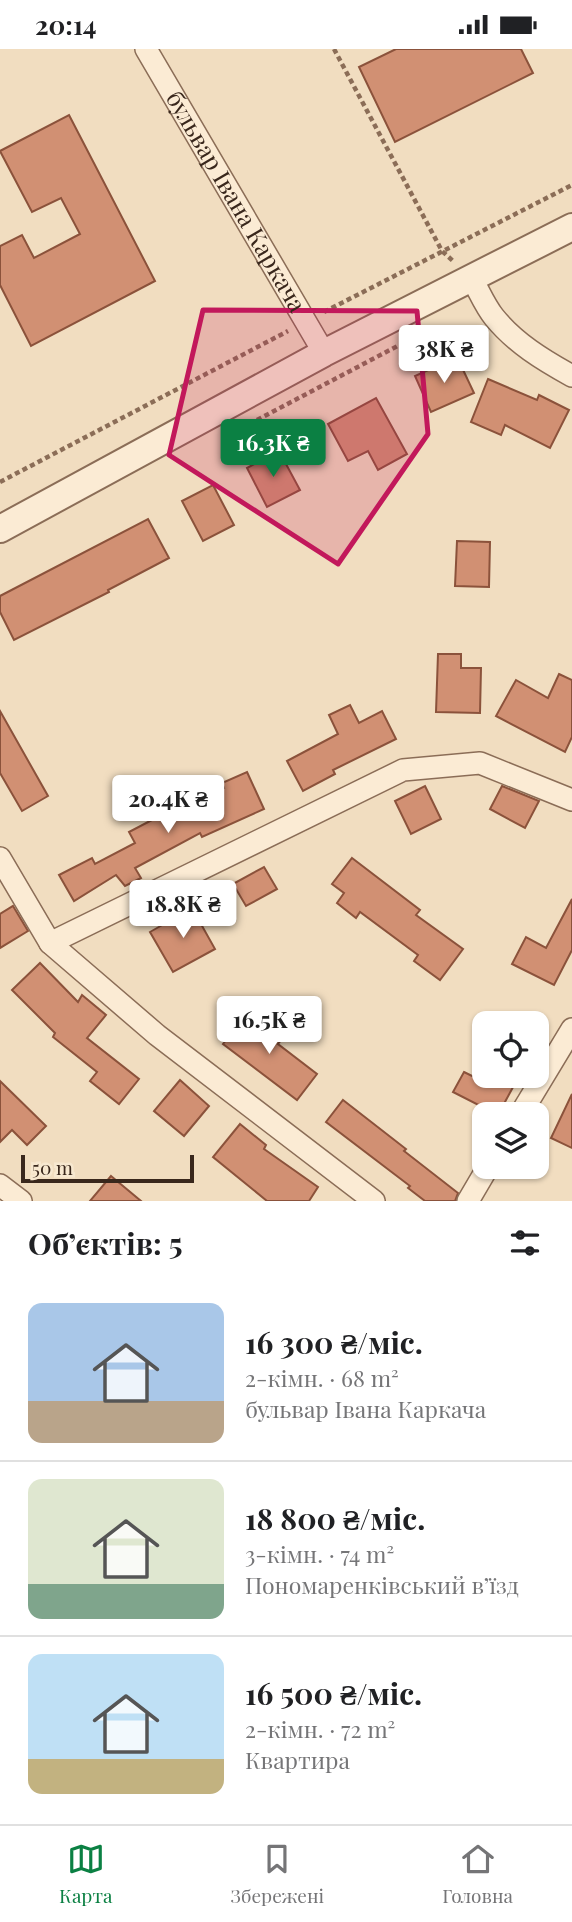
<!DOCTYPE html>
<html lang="uk">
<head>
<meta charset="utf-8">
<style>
	body { margin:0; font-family:"Playfair Display",serif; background:#f2f2f2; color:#202124; height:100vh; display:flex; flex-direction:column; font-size:26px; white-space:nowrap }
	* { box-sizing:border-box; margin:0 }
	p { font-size:23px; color:#757577 }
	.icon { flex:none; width:38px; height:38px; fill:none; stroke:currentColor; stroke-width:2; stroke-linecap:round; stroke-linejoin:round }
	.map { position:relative; height:1152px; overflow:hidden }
	.sheet { display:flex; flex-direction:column; background:#fff; flex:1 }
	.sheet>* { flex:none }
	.fabs { position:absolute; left:472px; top:962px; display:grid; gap:14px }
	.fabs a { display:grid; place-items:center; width:77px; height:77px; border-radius:14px; background:#fff; box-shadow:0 2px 5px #0004; font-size:35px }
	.scale { position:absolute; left:21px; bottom:18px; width:173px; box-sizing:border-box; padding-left:7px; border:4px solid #39271c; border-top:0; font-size:19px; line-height:24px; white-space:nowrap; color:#39271c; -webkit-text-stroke:5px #f7e8d0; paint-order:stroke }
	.price { position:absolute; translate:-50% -60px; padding:0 16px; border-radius:7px; background:#fff; color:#222; font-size:23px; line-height:46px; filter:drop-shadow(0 2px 4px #0008) }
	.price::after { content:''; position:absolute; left:50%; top:42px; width:21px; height:16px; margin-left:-10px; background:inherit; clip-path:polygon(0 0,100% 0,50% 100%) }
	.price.on { background:#0b8043; color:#fff }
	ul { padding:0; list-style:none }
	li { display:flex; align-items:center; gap:21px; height:175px; padding:0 28px }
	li+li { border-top:2px solid #e0e0e0 }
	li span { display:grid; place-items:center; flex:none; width:196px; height:140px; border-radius:14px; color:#555 }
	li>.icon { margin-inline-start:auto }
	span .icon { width:84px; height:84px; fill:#fffc; stroke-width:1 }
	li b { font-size:30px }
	h2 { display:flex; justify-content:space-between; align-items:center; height:84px; padding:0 28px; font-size:30px }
	.status { display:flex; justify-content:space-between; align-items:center; height:49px; padding:0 35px; background:#fff; direction:ltr }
	.status svg { height:19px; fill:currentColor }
	.tabs { display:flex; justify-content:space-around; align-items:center; height:98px; border-top:2px solid #e0e0e0; background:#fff; font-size:19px; color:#757577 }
	.tabs a { display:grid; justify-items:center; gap:4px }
	.tabs .on { color:#0b8043 }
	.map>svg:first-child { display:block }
</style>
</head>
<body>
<div class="status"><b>20:14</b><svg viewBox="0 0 49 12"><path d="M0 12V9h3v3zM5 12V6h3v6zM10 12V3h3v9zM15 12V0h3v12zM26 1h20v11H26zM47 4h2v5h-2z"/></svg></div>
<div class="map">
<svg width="572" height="1152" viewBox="0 0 572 1152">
	<rect width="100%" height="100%" fill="#f1ddc0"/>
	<g fill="#d19073" stroke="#8b523b" stroke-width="2">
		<polygon points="396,0 521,0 533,24 395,93 359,18"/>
		<polygon points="69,66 155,232 31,297 0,236 0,197 22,186 34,209 80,185 61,149 32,163 0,102"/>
		<polygon points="457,308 474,344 431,363 415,327"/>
		<polygon points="488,330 537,351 539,346 569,361 550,399 505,376 501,386 471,373"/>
		<polygon points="376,349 407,405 378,421 368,402 348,412 328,375"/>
		<polygon points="279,402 300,441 267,458 247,419"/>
		<polygon points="213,436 234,476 203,492 182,452"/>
		<polygon points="148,470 169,509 108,541 109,543 14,591 0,563 0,547"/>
		<polygon points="457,492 490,493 489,538 455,537"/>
		<polygon points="438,605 461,605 461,619 481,619 480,664 436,663"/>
		<polygon points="559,625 572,631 572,688 565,703 496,667 516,631 548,649"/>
		<polygon points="350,656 359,674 382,662 396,690 333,721 335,725 303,742 287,712 338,685 329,666"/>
		<polygon points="0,662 48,747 22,762 0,724"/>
		<polygon points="247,723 264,760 202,788 200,784 135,819 141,829 125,837 116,826 74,852 59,826 92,809 95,815 135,794 129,783 171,761 172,764 224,739 222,734"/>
		<polygon points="425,737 441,770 411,785 395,752"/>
		<polygon points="502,737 539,752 525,779 490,760"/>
		<polygon points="352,809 420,861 416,866 463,900 440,931 414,912 418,906 360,863 356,869 337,854 344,844 332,835"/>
		<polygon points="264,818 277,840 246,857 233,835"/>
		<polygon points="572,850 572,901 554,936 512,915 526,888 546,899"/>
		<polygon points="13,857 28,882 0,899 0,865"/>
		<polygon points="192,859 215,900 173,923 150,883"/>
		<polygon points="40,914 78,953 82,946 106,966 87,989 139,1030 119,1055 90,1032 97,1023 53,988 55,984 12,941"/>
		<polygon points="248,963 282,990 278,995 317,1025 297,1051 223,995"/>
		<polygon points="464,1023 472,1027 519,1027 498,1066 453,1043"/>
		<polygon points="180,1031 209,1057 184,1087 154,1062"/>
		<polygon points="0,1032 46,1077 27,1096 12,1081 0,1093"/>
		<polygon points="572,1045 572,1099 551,1089"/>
		<polygon points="343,1051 406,1100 404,1102 458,1144 455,1152 425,1152 408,1139 410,1137 326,1073"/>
		<polygon points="240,1075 266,1096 264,1100 318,1138 309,1152 267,1152 213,1108"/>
		<polygon points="111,1127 141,1152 90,1152"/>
	</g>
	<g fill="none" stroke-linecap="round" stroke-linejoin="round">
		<defs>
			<g id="minor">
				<path id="s1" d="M146 0 324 304"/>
				<path d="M472 230C479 242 485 257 494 268 515 294 543 311 572 327"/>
				<polyline points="0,809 50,894 157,986 374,1152"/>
				<polyline points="50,894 403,721 480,714 572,751"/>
				<polyline points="520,1066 572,980"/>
				<polyline points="0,1136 21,1152"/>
				<polyline points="468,1152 488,1118"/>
			</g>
			<polyline id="tertiary" points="0,480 324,304 572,178"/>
		</defs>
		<use href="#minor" stroke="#8b6d57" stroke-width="24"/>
		<use href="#tertiary" stroke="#8b6d57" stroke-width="30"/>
		<g stroke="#8b6d57" stroke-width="4.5" stroke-dasharray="5 3.5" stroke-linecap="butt">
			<polyline points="334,0 442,202 453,212"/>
			<polyline points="324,263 572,136"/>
			<polyline points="257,371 407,292"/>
			<polyline points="0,433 288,282"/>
		</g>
		<use href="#minor" stroke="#fbebd4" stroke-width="21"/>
		<use href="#tertiary" stroke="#fbebd4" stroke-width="26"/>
	</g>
	<path fill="#c2185b" fill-opacity="0.2" stroke="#c2185b" stroke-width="5" stroke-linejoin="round" d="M203 261 417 262 428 385 338 515 169 406Z"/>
	<g text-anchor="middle" stroke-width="5" stroke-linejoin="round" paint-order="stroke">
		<g font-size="24" fill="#39271c" stroke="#f7e8d0">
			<text dy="8" stroke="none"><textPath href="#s1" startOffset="177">бульвар Івана Каркача</textPath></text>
		</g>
	</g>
</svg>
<div class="fabs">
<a><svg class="icon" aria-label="locate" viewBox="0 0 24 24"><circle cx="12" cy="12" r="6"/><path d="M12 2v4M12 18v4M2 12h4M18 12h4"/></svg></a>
<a><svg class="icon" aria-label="layers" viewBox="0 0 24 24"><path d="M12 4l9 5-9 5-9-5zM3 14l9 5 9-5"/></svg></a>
</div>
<div class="scale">50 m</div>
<b class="price" style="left:444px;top:336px">38K ₴</b>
<b class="price on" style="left:273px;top:430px">16.3K ₴</b>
<b class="price" style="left:168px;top:786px">20.4K ₴</b>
<b class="price" style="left:183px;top:891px">18.8K ₴</b>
<b class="price" style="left:269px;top:1007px">16.5K ₴</b>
</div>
<section class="sheet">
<h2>Об’єктів: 5<svg class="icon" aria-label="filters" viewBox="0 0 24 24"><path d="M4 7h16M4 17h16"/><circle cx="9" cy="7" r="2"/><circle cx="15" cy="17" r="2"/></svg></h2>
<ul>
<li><span style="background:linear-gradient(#a9c7e8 70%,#b9a48a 0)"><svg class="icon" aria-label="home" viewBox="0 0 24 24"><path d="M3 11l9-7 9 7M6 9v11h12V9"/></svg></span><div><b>16 300 ₴/міс.</b><p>2-кімн. · 68 m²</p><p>бульвар Івана Каркача</p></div></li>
<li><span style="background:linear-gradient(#dfe7d0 75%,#7fa58c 0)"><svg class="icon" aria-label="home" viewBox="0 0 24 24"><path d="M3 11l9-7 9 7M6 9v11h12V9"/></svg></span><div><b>18 800 ₴/міс.</b><p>3-кімн. · 74 m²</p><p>Пономаренківський в’їзд</p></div></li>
<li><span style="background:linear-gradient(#bfe0f5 75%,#c2b280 0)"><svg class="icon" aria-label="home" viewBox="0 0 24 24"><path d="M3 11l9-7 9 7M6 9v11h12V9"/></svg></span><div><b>16 500 ₴/міс.</b><p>2-кімн. · 72 m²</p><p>Квартира</p></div></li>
</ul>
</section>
<nav class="tabs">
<a class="on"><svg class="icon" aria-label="map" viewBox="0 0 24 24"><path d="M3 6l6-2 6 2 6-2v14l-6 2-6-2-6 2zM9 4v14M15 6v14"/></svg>Карта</a>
<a><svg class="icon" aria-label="saved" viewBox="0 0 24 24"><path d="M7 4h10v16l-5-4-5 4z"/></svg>Збережені</a>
<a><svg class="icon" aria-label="home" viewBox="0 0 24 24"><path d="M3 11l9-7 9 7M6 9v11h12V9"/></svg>Головна</a>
</nav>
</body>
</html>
